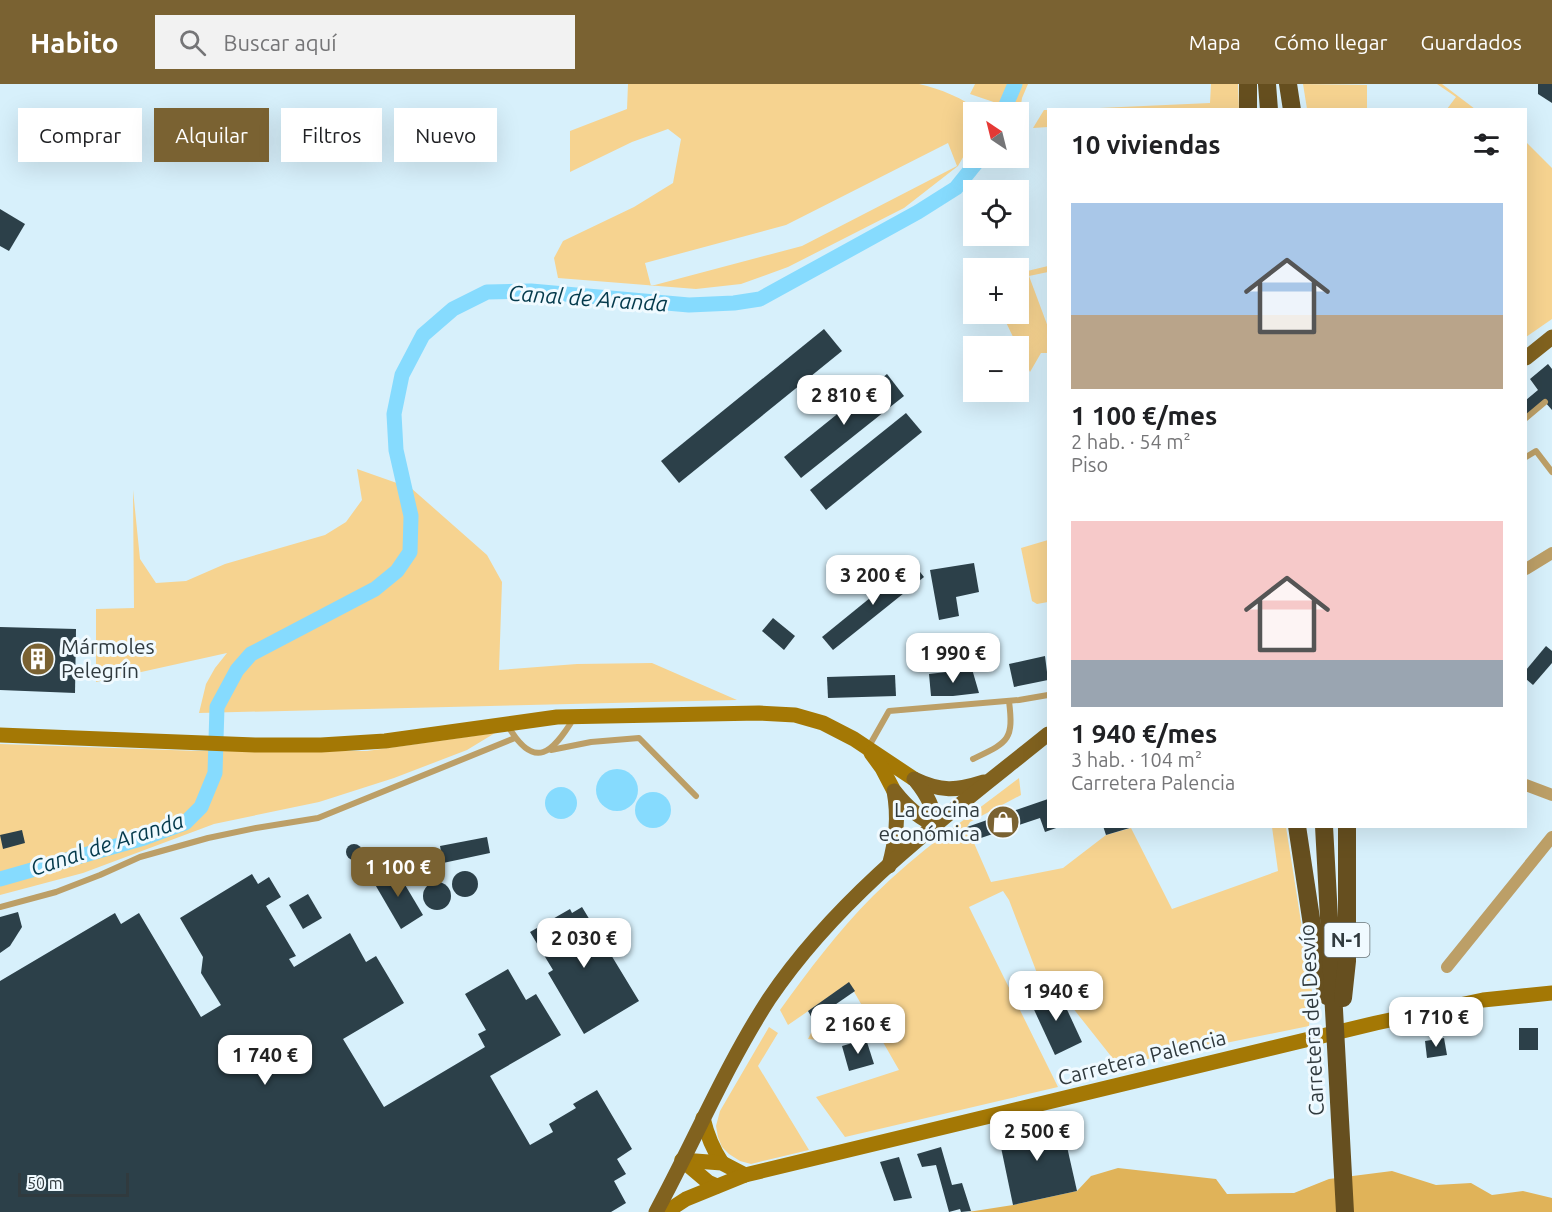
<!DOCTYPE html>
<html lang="es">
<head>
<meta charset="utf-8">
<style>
	body { margin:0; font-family:Ubuntu,sans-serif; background:#f2f2f2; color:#202124; height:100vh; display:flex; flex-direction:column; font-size:22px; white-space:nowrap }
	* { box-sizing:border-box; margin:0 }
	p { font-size:20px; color:#757577 }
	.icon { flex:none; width:33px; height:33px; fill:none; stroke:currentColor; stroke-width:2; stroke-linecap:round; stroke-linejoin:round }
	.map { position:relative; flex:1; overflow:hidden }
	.details { position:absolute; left:1047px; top:24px; width:480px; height:720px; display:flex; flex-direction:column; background:#fff; border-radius:0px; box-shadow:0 6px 24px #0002 }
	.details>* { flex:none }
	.banner { position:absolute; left:18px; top:24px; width:570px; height:54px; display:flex; gap:12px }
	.needle { width:39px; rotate:325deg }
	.buttons { position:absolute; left:963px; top:18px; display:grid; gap:12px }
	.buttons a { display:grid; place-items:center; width:66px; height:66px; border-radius:0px; background:#fff; box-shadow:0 6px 24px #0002; font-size:30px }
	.scale { position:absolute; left:18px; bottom:15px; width:111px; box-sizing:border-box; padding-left:6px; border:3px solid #303a3e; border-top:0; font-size:16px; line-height:21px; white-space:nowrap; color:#303a3e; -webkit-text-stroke:4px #f0faff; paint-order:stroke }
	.price { position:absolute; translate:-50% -51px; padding:0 14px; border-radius:12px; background:#fff; color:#222; font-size:20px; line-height:39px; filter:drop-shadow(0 2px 3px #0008) }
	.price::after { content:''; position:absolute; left:50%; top:36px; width:18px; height:14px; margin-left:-9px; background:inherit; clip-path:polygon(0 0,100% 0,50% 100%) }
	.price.on { background:#7a6232; color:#fff }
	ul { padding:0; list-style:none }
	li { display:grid; align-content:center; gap:12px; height:318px; padding:0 24px }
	li span { display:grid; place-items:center; height:186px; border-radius:0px; color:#555 }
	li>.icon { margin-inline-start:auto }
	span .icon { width:108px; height:108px; fill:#fffc; stroke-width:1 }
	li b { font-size:26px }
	h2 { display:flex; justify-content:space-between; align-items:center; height:72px; padding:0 24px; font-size:26px }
	.tag { padding:0 21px; border-radius:0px; background:#fff; box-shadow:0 6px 24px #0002; font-size:21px; line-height:54px }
	.tag.on { background:#7a6232; color:#fff }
	header { display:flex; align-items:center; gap:36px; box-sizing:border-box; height:84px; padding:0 30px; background:#7a6232; color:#fff }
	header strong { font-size:28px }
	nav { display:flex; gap:33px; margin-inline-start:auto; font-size:21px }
	.search { width:420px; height:54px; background:#f2f2f2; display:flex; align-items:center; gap:15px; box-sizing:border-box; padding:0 21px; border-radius:0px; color:#757577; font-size:22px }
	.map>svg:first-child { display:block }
</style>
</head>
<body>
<header>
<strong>Habito</strong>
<div class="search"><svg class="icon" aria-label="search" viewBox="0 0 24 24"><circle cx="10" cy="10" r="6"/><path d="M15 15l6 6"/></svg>Buscar aquí</div>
<nav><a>Mapa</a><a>Cómo llegar</a><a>Guardados</a></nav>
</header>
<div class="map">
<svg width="1552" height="1128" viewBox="0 0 1552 1128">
	<rect width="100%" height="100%" fill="#d7f0fb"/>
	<g fill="#f6d390" fill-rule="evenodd">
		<path d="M628 0H919C940 5 964 14 980 28H974L973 56 958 82 904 124 788 183 741 200 696 205 558 194 554 174 563 157 634 123 673 99 681 55 668 45 632 58 570 88V47L627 25ZM948 59 957 82 802 162 651 202 645 179 786 141Z"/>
		<polygon points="975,0 1028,0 1022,14 1020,27 970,10"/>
		<polygon points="1211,0 1238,0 1239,25 1055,26 1210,19"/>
		<polygon points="1303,0 1367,1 1367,25 1307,25"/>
		<polygon points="1437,0 1442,0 1475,25 1447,25 1456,13"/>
		<polygon points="1044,26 1048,26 1048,43 1033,44"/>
		<polygon points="1526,58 1552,84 1552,235 1526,253"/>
		<polygon points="1048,182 1048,188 1029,192 1048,243 1048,269 1041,269 1030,288 1002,230 1018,230 1019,189"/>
		<polygon points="357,385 411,404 487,471 502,498 499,586 577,580 652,579 737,616 199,629 206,600 215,584 227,569 96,598 96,525 134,524 133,406 140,475 156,499 186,497 225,480 325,451 346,438 362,416"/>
		<polygon points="1048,456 1048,518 1037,520 1032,517 1021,464"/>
		<polygon points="495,649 467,666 394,694 319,718 214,740 83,789 0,811 0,660 199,667 367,667"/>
		<path d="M1019 694 1021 711 970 738 967 743 991 798 1063 784 1106 751 1131 744 1172 825 1278 787 1272 743H1286L1312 907 1309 942 1118 981 1057 904 1051 891 1040 897 1009 816 1003 807 969 823 1058 1003 845 1053 816 1013 899 986 849 899 788 941 780 926C809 886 838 847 873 812 917 768 970 732 1019 694Z"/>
		<polygon points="845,922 851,923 858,943 838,948 832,930"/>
		<polygon points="826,933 834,950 821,956 808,955 815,941"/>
		<polygon points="769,943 778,949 758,982 809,1066 751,1080 740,1077 729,1070 722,1063 718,1053 716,1042 720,1027"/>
	</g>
	<polygon fill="#e0b359" points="1118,1084 1216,1095 1227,1110 1294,1109 1329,1095 1392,1087 1436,1101 1471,1099 1492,1111 1523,1107 1552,1114 1552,1128 968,1128 1013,1121 1077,1107 1091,1092"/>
	<g fill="#86dbfe">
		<circle cx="617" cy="706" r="21"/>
		<circle cx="561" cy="719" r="16"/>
		<circle cx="653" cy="726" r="18"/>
	</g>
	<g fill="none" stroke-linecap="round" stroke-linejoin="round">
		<g stroke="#86dbfe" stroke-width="15">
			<polyline points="1003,28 1015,0"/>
			<polyline points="0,795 144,754 185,739 201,723 215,689 217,623 237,586 251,570 375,505 397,487 410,468 411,432 396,366 394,330 402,291 423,251 453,225 487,208 531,207 689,221 734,219 760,215 918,128 956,104 980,74"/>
		</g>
	</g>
	<g fill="#2c4049">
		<polygon points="1538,0 1552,0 1552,19 1538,10"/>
		<polygon points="0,125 25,140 9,167 0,162"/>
		<polygon points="824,245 842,267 679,399 661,377"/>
		<polygon points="1548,280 1552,285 1552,326 1545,318 1526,334 1526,316 1538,306 1530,295"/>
		<polygon points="887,290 904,312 801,394 784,373"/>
		<polygon points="906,329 922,348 826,426 810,406"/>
		<polygon points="913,479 924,493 833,566 822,553"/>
		<polygon points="974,479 979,508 956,513 959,532 939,536 930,486"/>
		<polygon points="773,534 795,552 784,566 762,547"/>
		<polygon points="0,543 76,545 75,609 0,606"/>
		<polygon points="1546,562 1552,567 1552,579 1533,601 1526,595 1526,586"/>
		<polygon points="1045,572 1048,596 1014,603 1009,580"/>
		<polygon points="972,585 979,609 953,612 931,612 929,590"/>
		<polygon points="895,591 896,612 828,614 827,593"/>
		<polygon points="1048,715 1048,742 1059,743 1045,748 1040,734 972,757 967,743"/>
		<polygon points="1103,742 1133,742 1133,743 1106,751"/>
		<polygon points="22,746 25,759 3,765 0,751"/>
		<polygon points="487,753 490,769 443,779 440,762"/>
		<circle cx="354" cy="768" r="8"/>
		<polygon points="395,784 423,831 401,845 373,797"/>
		<circle cx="465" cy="800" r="13"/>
		<polygon points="252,790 258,800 269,793 281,813 266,822 296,872 289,875 294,883 350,849 366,878 376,872 404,919 343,955 384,1023 485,963 478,950 486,946 465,910 508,885 526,916 536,910 561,951 490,992 530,1061 553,1048 549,1040 576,1024 573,1020 597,1006 632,1065 617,1075 626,1090 614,1097 626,1119 611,1128 0,1128 0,897 115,829 121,840 139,829 201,933 221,921 201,889 203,873 180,834"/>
		<circle cx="437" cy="812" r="14"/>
		<polygon points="308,810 322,834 303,845 289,821"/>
		<polygon points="582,823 639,917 584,950 548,889 553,886 530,848 570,825 572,829"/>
		<polygon points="18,828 22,843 10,862 0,869 0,833"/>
		<circle cx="621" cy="849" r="8"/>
		<polygon points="849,898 855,907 813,936 808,927"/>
		<polygon points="1057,904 1082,958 1055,971 1030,917"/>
		<rect x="1519" y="944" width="19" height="22"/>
		<polygon points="1444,954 1447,971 1427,974 1425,957"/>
		<polygon points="866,955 874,980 849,987 842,962"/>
		<polygon points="1061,1036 1077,1107 1013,1121 998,1049"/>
		<polygon points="941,1063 952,1101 962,1099 971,1127 961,1128 960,1125 949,1128 936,1081 922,1083 917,1070"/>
		<polygon points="899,1073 912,1114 894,1117 880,1078"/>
	</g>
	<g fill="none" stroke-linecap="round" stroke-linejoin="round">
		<g stroke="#bc9f67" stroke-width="6">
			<polyline points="1526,334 1545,318"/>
			<polyline points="1526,373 1536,367 1552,388"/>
			<path d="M508 642C535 688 553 668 574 634"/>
			<polyline points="868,664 889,627 1019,616 1048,611"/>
			<polyline points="551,666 591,658 639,654 696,712"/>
			<path d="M973 675C1008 658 1014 657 1009 617"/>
			<polyline points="0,823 56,808 100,791 140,773 208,754 256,744 318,734 515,654"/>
		</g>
		<g stroke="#bc9f67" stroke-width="12">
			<polyline points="1526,485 1552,469"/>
			<polyline points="1526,701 1552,711"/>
			<polyline points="1447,883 1552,753"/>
		</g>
		<g stroke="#a47805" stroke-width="15">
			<polyline points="0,651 255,661 321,661 385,657 557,633 759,629 795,631 823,639 854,655 914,695"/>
			<polyline points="871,669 882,684 894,707"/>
			<path d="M703 1034C707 1051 712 1064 722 1079"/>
			<polyline points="682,1076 722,1079 745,1091"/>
			<polyline points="682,1076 708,1098 717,1102"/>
			<polyline points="666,1128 686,1115 745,1091 1376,939 1483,916 1552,909"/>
		</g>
		<g stroke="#81621f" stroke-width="15">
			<polyline points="1526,274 1552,253"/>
			<path d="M914 695C941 708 956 707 984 698"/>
			<path d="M916 697C928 712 933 723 936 741"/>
			<path d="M895 708C906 722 918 734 936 741"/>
			<path d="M889 782C896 756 899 734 894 707"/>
			<path d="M656 1128C694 1058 725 983 769 915 841 808 949 730 1048 650"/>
		</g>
		<g stroke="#664f1f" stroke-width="18">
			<polyline points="1248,0 1248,26"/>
			<polyline points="1267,0 1269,26"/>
			<polyline points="1288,0 1292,26"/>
			<polyline points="1297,742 1317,874 1327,912"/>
			<polyline points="1324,742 1345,1128"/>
			<polyline points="1343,914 1347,877 1347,742"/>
		</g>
	</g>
	<defs>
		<symbol id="building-disc" viewBox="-11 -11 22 22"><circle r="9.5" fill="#7a6232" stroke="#f0faff"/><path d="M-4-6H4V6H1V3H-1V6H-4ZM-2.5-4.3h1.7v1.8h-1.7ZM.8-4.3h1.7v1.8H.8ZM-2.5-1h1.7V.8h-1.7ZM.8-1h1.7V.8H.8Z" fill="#fff"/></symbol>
		<symbol id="shop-disc" viewBox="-11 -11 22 22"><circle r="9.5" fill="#7a6232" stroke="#f0faff"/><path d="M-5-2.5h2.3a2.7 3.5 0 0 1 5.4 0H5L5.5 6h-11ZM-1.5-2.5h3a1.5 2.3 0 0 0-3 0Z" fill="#fff"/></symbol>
	</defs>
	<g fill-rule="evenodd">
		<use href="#building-disc" x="19" y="556" width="38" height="38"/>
		<use href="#shop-disc" x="984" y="719" width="38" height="38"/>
	</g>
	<g text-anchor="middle" stroke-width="6" stroke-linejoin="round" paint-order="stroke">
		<rect fill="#f0faff" stroke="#6a7478" stroke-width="1.5" x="1324.5" y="839" width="45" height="34" rx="4.5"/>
		<g font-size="20" font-weight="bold" fill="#303a3e">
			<text x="1347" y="863">N-1</text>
		</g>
		<g font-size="21" fill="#303a3e" stroke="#f0faff" text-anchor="start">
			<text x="61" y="570">Mármoles<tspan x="61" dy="24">Pelegrín</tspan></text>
			<text x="980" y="733" text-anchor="end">La cocina<tspan x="980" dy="24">económica</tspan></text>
		</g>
		<g font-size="21" fill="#303a3e" stroke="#f0faff">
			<text transform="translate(1312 936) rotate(-93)" y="7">Carretera del Desvío</text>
			<text transform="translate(1142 974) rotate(-14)" y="7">Carretera Palencia</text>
		</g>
		<g font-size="22" font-style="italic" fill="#043a4c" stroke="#f0faff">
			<text transform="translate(588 214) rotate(4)" y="8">Canal de Aranda</text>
			<text transform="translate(107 760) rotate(-18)" y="8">Canal de Aranda</text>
		</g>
	</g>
</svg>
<div class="buttons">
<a><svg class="needle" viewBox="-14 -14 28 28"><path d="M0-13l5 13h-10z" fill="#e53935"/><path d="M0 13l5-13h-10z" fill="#757577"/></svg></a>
<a><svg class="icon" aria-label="locate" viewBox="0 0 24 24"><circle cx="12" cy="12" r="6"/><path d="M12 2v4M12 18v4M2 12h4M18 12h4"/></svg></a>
<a>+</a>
<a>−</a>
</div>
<div class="scale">50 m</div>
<b class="price" style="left:844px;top:342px">2 810 €</b>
<b class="price" style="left:873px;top:522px">3 200 €</b>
<b class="price" style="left:953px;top:600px">1 990 €</b>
<b class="price on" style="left:398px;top:814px">1 100 €</b>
<b class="price" style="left:584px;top:885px">2 030 €</b>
<b class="price" style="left:1056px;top:938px">1 940 €</b>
<b class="price" style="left:1436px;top:964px">1 710 €</b>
<b class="price" style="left:858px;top:971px">2 160 €</b>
<b class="price" style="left:265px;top:1002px">1 740 €</b>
<b class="price" style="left:1037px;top:1078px">2 500 €</b>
<div class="banner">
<a class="tag">Comprar</a>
<a class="tag on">Alquilar</a>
<a class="tag">Filtros</a>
<a class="tag">Nuevo</a>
</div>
<section class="details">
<h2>10 viviendas<svg class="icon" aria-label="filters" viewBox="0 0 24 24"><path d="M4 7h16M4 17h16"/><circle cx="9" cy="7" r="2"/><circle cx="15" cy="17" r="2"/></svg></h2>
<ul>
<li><span style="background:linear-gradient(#a9c7e8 60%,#b9a48a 0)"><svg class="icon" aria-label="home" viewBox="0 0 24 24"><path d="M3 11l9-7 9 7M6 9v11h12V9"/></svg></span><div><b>1 100 €/mes</b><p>2 hab. · 54 m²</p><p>Piso</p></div></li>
<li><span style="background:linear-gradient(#f6c9c9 75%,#9aa5b1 0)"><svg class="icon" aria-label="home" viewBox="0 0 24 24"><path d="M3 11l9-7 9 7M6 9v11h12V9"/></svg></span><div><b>1 940 €/mes</b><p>3 hab. · 104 m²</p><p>Carretera Palencia</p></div></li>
</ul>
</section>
</div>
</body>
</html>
